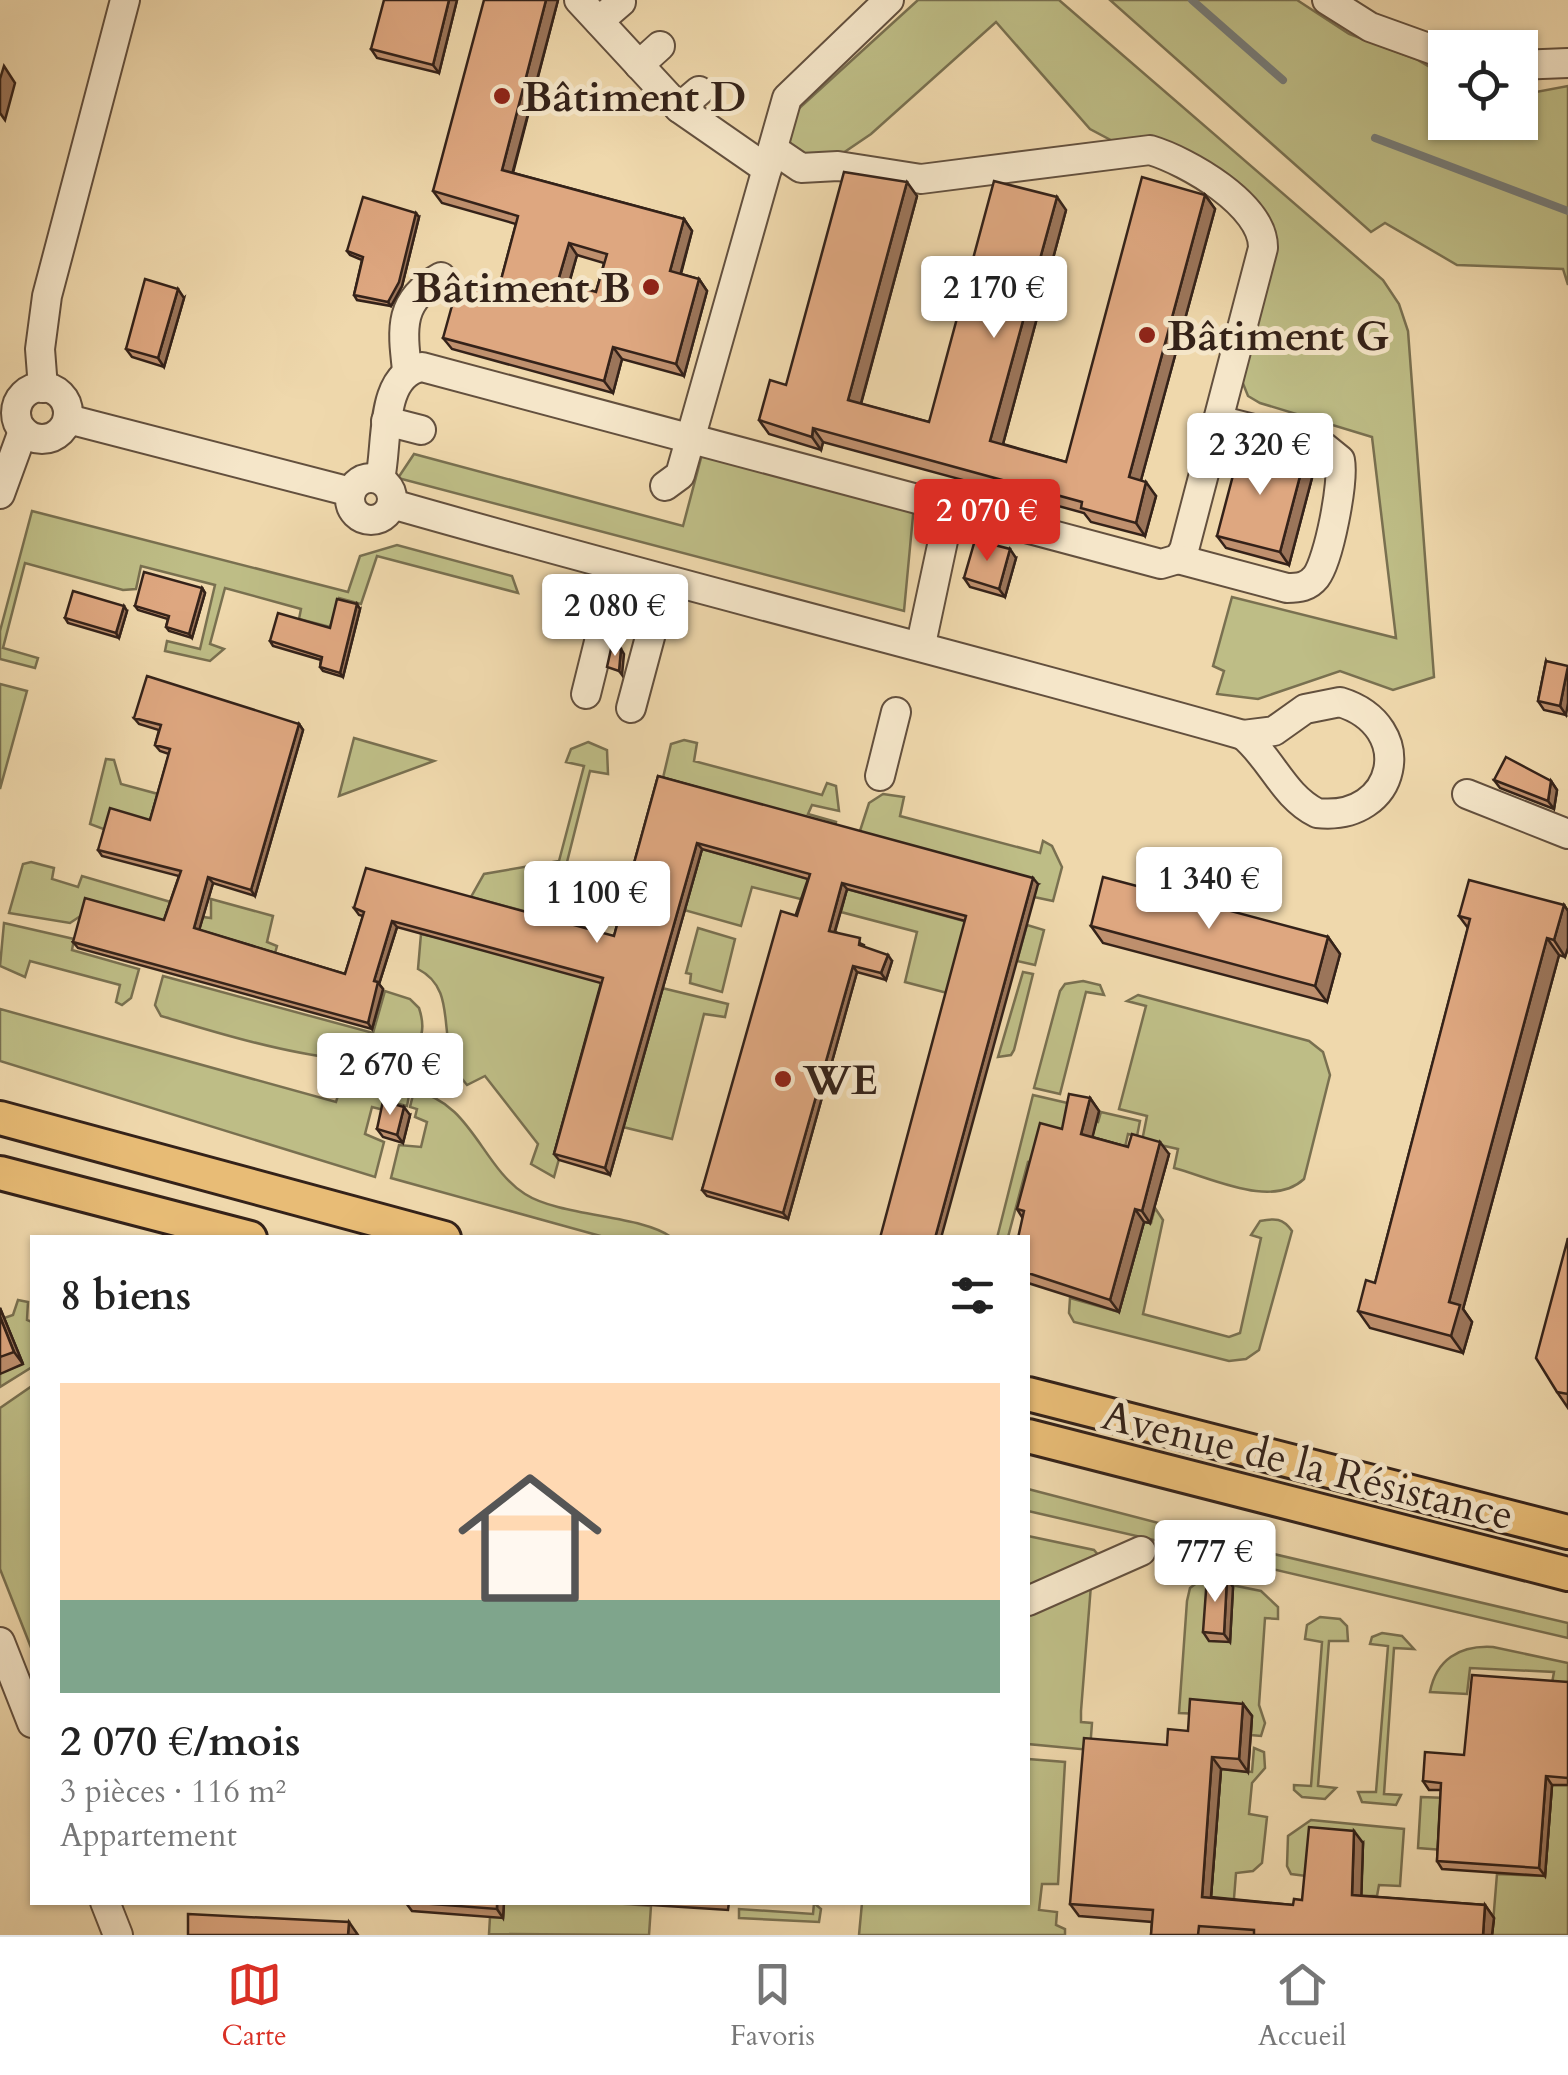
<!DOCTYPE html>
<html lang="fr">
<head>
<meta charset="utf-8">
<style>
	body { margin:0; font-family:Cardo,serif; background:#f2f2f2; color:#222; height:100vh; display:flex; flex-direction:column; font-size:38px; white-space:nowrap }
	* { box-sizing:border-box; margin:0 }
	p { font-size:32px; color:#767676 }
	.icon { flex:none; width:55px; height:55px; fill:none; stroke:currentColor; stroke-width:2; stroke-linecap:round; stroke-linejoin:round }
	.map { position:relative; flex:1; overflow:hidden }
	.panel { position:absolute; left:30px; top:1235px; width:1000px; height:670px; display:flex; flex-direction:column; background:#fff; border-radius:0px; box-shadow:0 2px 8px #0004 }
	.panel>* { flex:none }
	.tools { position:absolute; left:1428px; top:30px; display:grid; gap:20px }
	.tools a { display:grid; place-items:center; width:110px; height:110px; border-radius:0px; background:#fff; box-shadow:0 2px 8px #0004; font-size:50px }
	.price { position:absolute; translate:-50% -85px; padding:0 22px; border-radius:10px; background:#fff; color:#222; font-size:32px; line-height:65px; filter:drop-shadow(0 2px 5px #0008) }
	.price::after { content:''; position:absolute; left:50%; top:60px; width:30px; height:22px; margin-left:-15px; background:inherit; clip-path:polygon(0 0,100% 0,50% 100%) }
	.price.selected { background:#d93025; color:#fff }
	ul { padding:0; list-style:none }
	li { display:grid; align-content:center; gap:20px; height:530px; padding:0 30px }
	li span { display:grid; place-items:center; height:310px; border-radius:0px; color:#555 }
	li>.icon { margin-inline-start:auto }
	span .icon { width:180px; height:180px; fill:#fffc; stroke-width:1 }
	li b { font-size:42px }
	h2 { display:flex; justify-content:space-between; align-items:center; height:120px; padding:0 30px; font-size:42px }
	.menu { display:flex; justify-content:space-around; align-items:center; height:140px; border-top:2px solid #e0e0e0; background:#fff; font-size:28px; color:#767676 }
	.menu a { display:grid; justify-items:center; gap:5px }
	.menu .selected { color:#d93025 }
	.map>svg:first-child { display:block }
</style>
</head>
<body>
<div class="map">
<svg width="1568" height="1935" viewBox="0 0 1568 1935">
	<rect width="100%" height="100%" fill="#efd8ac"/>
	<filter id="stains"><feTurbulence type="fractalNoise" baseFrequency=".002" numOctaves="4"/><feColorMatrix values="0 0 0 0 .2 0 0 0 0 .09 0 0 0 0 .02 0 0 0 .5 -.17"/></filter>
	<radialGradient id="worn" r=".72"><stop offset=".6" stop-color="#630" stop-opacity="0"/><stop offset="1" stop-color="#630" stop-opacity=".3"/></radialGradient>
	<g fill="#bebd86" stroke="#797050" stroke-width="2.5">
		<polygon points="918,0 1059,0 1383,280 1399,304 1408,331 1434,677 1393,690 1340,671 1258,699 1217,694 1224,671 1213,666 1232,597 1396,638 1372,437 1260,403 1248,396 1242,381 1265,222 1090,129 996,22 871,134 843,153 803,156 792,149 788,141 795,112"/>
		<polygon points="1110,0 1297,0 1349,34 1416,59 1445,76 1445,122 1520,122 1520,95 1568,86 1568,285 1563,269 1457,265 1385,223 1371,232"/>
		<polygon points="705,443 914,505 904,611 398,478 414,454 683,526"/>
		<polygon points="32,511 348,592 360,556 397,545 512,576 518,593 377,556 361,604 339,598 330,627 299,619 301,609 225,588 210,644 224,649 210,661 165,651 167,641 200,649 215,585 141,566 136,589 123,590 25,563 3,648 38,658 35,668 0,659 0,631"/>
		<polygon points="0,684 27,691 0,789"/>
		<polygon points="354,738 434,761 339,796"/>
		<polygon points="684,740 697,743 694,761 822,795 827,783 836,786 839,811 812,805 808,814 836,822 835,827 662,782 671,744"/>
		<polygon points="588,742 607,750 608,774 590,771 565,870 576,874 590,897 598,931 471,897 484,874 559,861 584,766 566,762 571,749"/>
		<polygon points="106,759 114,760 121,784 158,794 151,822 106,830 90,824"/>
		<polygon points="883,794 904,797 900,816 1040,853 1043,841 1052,846 1062,867 1053,901 1034,897 1037,884 859,834 869,803"/>
		<polygon points="702,849 834,886 829,906 752,887 741,926 684,910"/>
		<polygon points="31,862 54,868 52,879 78,887 82,876 174,903 173,924 82,915 70,923 9,913 23,864"/>
		<polygon points="847,889 971,923 951,994 905,982 917,932 841,912"/>
		<polygon points="211,899 273,916 267,942 277,946 274,957 192,930 195,916 211,918"/>
		<polygon points="4,923 74,939 72,950 139,969 131,998 122,1005 116,1002 120,985 30,961 25,977 0,966"/>
		<polygon points="1027,925 1044,930 1035,965 1017,961"/>
		<polygon points="698,928 735,939 722,992 690,983 691,974 686,973"/>
		<path d="M421 934 610 974 554 1177 531 1164 538 1144 485 1076 467 1085C431 1046 463 992 418 969Z"/>
		<polygon points="1023,972 1033,974 1014,1050 1011,1055 998,1057"/>
		<path d="M163 976 373 1033 385 991 410 999 419 1008C454 1114 202 1027 161 1016L155 1005Z"/>
		<polygon points="1083,981 1100,985 1104,995 1086,992 1060,1094 1034,1088 1060,991 1065,984"/>
		<polygon points="662,988 728,1004 725,1017 704,1014 672,1139 623,1127"/>
		<path d="M1138 995 1309 1041 1323 1052 1330 1075 1304 1179C1272 1209 1212 1178 1174 1168L1178 1149 1142 1141 1147 1116 1119 1109 1146 1006 1127 1001Z"/>
		<polygon points="0,1009 336,1102 343,1080 410,1090 407,1106 386,1101 384,1110 372,1107 365,1134 384,1142 375,1177 0,1061"/>
		<path d="M414 1091C471 1101 482 1167 525 1194 561 1217 642 1215 671 1237H604L391 1178 399 1145 421 1147 427 1122 415 1117 417 1109 410 1107Z"/>
		<polygon points="1033,1095 1076,1105 1074,1117 1098,1122 1101,1112 1140,1121 1137,1136 1128,1134 1123,1156 1028,1162 1008,1237 997,1238"/>
		<path d="M1155 1208 1163 1220 1143 1314 1229 1337 1240 1333 1261 1238 1251 1235 1260 1221C1275 1218 1283 1218 1292 1231L1259 1350 1246 1359 1229 1361 1074 1322 1069 1313 1070 1298 1119 1312 1144 1222 1151 1223Z"/>
		<polygon points="18,1300 28,1302 27,1320 32,1322 32,1367 0,1387 0,1373 22,1364 4,1318 13,1315"/>
		<polygon points="32,1386 32,1650 0,1569 0,1408"/>
		<polygon points="1028,1489 1220,1539 1219,1555 1028,1511"/>
		<polygon points="1028,1536 1094,1550 1099,1556 1028,1588"/>
		<polygon points="1231,1544 1568,1623 1568,1638 1229,1559"/>
		<polygon points="1202,1579 1261,1591 1278,1607 1278,1619 1265,1618 1259,1705 1265,1723 1261,1736 1251,1735 1251,1716 1179,1713 1187,1601 1190,1588"/>
		<polygon points="1091,1585 1081,1711 1081,1722 1092,1723 1090,1750 1028,1744 1028,1616"/>
		<polygon points="1320,1617 1340,1619 1347,1626 1348,1641 1329,1641 1318,1786 1336,1788 1325,1799 1302,1797 1294,1790 1294,1785 1311,1786 1322,1642 1305,1639 1307,1625"/>
		<polygon points="1382,1633 1402,1636 1414,1649 1394,1648 1384,1794 1401,1795 1396,1805 1362,1802 1358,1792 1376,1792 1388,1646 1370,1644 1372,1637"/>
		<path d="M1493 1647 1568 1663V1694L1551 1689 1554 1672 1470 1668 1467 1694 1430 1692C1436 1660 1459 1645 1493 1647Z"/>
		<polygon points="1254,1748 1264,1752 1265,1768 1252,1783 1249,1814 1267,1817 1262,1863 1253,1871 1236,1873 1233,1911 1210,1909 1221,1769 1252,1772"/>
		<polygon points="1028,1759 1065,1762 1058,1884 1042,1884 1039,1910 1057,1912 1056,1925 1065,1929 1065,1935 859,1935 862,1903 1028,1902"/>
		<polygon points="1552,1785 1568,1785 1568,1935 1492,1935 1497,1874 1545,1876"/>
		<polygon points="1421,1797 1447,1798 1443,1850 1418,1848"/>
		<polygon points="1311,1820 1404,1829 1400,1886 1379,1885 1377,1896 1361,1896 1363,1843 1314,1877 1291,1874 1287,1866 1288,1836"/>
		<polygon points="600,1902 651,1906 649,1935 489,1934 490,1917 503,1917 504,1903"/>
		<polygon points="814,1903 821,1909 819,1922 739,1918 739,1909 813,1914"/>
	</g>
	<g fill="none" stroke-linecap="round" stroke-linejoin="round">
		<g stroke="#757b78" stroke-width="8">
			<polyline points="1192,0 1283,80"/>
			<polyline points="1375,138 1568,211"/>
		</g>
		<defs>
			<g id="minor">
				<polyline points="579,0 679,108 767,169"/>
				<polyline points="1327,0 1370,27 1445,54"/>
				<polyline points="599,21 621,2"/>
				<polyline points="639,65 660,46"/>
				<polyline points="1520,65 1568,63"/>
				<polyline points="679,108 699,91"/>
				<path d="M407 370C402 327 399 300 441 277"/>
				<circle cx="42" cy="413" r="26"/>
				<polyline points="43,388 40,349 47,296 125,0"/>
				<polyline points="68,419 351,492"/>
				<polyline points="386,421 421,430"/>
				<circle cx="371" cy="499" r="21"/>
				<path d="M380 479C388 445 379 374 422 367L1161 564 1178 559 1184 550 1263 248C1264 205 1187 161 1150 150L921 179 838 166 801 168 773 149"/>
				<polyline points="665,486 680,475 787,98 889,0"/>
				<polyline points="0,494 23,431"/>
				<path d="M392 504C675 585 960 655 1243 735"/>
				<path d="M1178 559 1287 588C1299 588 1308 587 1316 577 1329 560 1344 481 1340 460L1324 447 1218 420"/>
				<polyline points="921,644 950,508"/>
				<polyline points="586,694 617,569"/>
				<path d="M1340 702C1418 726 1398 822 1317 813 1283 796 1272 759 1243 735L1274 731 1305 709Z"/>
				<polyline points="631,708 665,581"/>
				<polyline points="880,776 896,712"/>
				<polyline points="1467,794 1568,834"/>
				<polyline points="1028,1601 1141,1551"/>
				<polyline points="0,1642 32,1723"/>
				<polyline points="105,1902 118,1935"/>
			</g>
			<g id="major">
				<polyline points="0,1118 444,1238"/>
				<polyline points="0,1173 250,1238"/>
				<polyline points="1028,1394 1568,1532"/>
				<polyline points="1028,1436 1568,1574"/>
			</g>
		</defs>
		<use href="#minor" stroke="#63503e" stroke-width="32"/>
		<use href="#major" stroke="#342219" stroke-width="38"/>
		<use href="#minor" stroke="#f5e6c9" stroke-width="28"/>
		<use href="#major" stroke="#e8bc76" stroke-width="32"/>
	</g>
	<g fill="#bf906e" stroke="#342219" stroke-width="2.5" fill-rule="evenodd">
		<polygon points="457,0 439,73 377,58 371,49"/>
		<path d="M558 0 513 173 684 219 692 231 681 274 699 279 707 291 684 376 622 359 613 393 452 349 443 338 497 295 516 224 442 203 433 191ZM577 255 604 263 596 292 569 284Z"/>
		<polygon points="1205,195 1215,209 1141,480 1156,496 1145,536 1091,522 1084,513 823,442 821,450 769,434 759,420 786,385 917,196 861,404 929,422 1066,210 1003,444 1066,462"/>
		<polygon points="419,217 402,286 391,306 357,300 354,295 362,260 350,255 347,251"/>
		<polygon points="184,298 164,367 132,357 126,349"/>
		<polygon points="1313,474 1289,565 1226,548 1217,536"/>
		<polygon points="1016,558 1005,597 970,587 964,578"/>
		<polygon points="202,588 205,593 192,638 169,631 166,627 168,619 138,610 135,606"/>
		<polygon points="360,609 343,677 323,671 320,667 321,660 273,646 270,641 330,628"/>
		<polygon points="127,611 119,638 68,623 65,618"/>
		<polygon points="1546,661 1566,715 1544,710 1538,701"/>
		<polygon points="134,718 299,724 303,730 255,896 213,883 199,930 345,974 363,916 359,915 354,908 614,936 658,776 1038,884 965,921 847,889 835,932 864,945 864,947 892,961 886,980 857,972 788,1219 707,1196 702,1190 808,879 702,849 610,1175 559,1160 554,1154 601,983 397,927 379,984 383,989 372,1029 78,948 73,942 164,920 179,876 102,856 98,850 150,820 169,754 160,751 155,745 159,730 139,724"/>
		<polygon points="1494,780 1551,781 1557,790 1554,809 1500,788"/>
		<polygon points="1564,905 1568,911 1568,948 1565,957 1559,955 1463,1309 1472,1322 1463,1353 1370,1328 1358,1311 1375,1283 1468,928 1459,916"/>
		<polygon points="1091,926 1328,937 1340,954 1327,1002 1103,943"/>
		<polygon points="1090,1098 1099,1111 1092,1137 1128,1147 1169,1154 1150,1223 1144,1222 1119,1312 1028,1283 1028,1238 1022,1217 1017,1209 1062,1129"/>
		<polygon points="410,1115 403,1143 383,1137 377,1129"/>
		<polygon points="1568,1238 1568,1408 1557,1392"/>
		<polygon points="0,1308 23,1364 0,1374"/>
		<polygon points="1227,1578 1233,1587 1230,1642 1209,1641 1203,1632"/>
		<polygon points="1568,1682 1568,1785 1552,1785 1545,1876 1442,1869 1437,1861 1441,1790 1429,1790 1423,1781 1464,1755"/>
		<polygon points="1243,1704 1252,1716 1248,1772 1221,1769 1211,1897 1293,1905 1302,1900 1363,1843 1361,1896 1485,1905 1494,1918 1492,1935 1151,1935 1152,1922 1079,1916 1070,1904 1167,1745"/>
		<polygon points="504,1902 503,1918 412,1911 406,1903"/>
		<polygon points="604,1902 729,1902 728,1910"/>
	</g>
	<g fill="#9b755a" stroke="#342219" stroke-width="2.5">
		<polygon points="449,0 457,0 439,73 433,65"/>
		<polygon points="546,0 558,0 510,182 502,170"/>
		<polygon points="4,66 15,83 5,120 0,113 0,79"/>
		<polygon points="907,182 917,196 858,414 848,400"/>
		<polygon points="1205,195 1215,209 1138,491 1129,477"/>
		<polygon points="1057,197 1066,210 1000,455 990,441"/>
		<polygon points="416,213 419,217 402,286 391,306 388,302"/>
		<polygon points="684,219 692,231 678,283 670,271"/>
		<polygon points="569,243 577,255 566,293 558,281"/>
		<polygon points="699,279 707,291 684,376 676,364"/>
		<polygon points="178,289 184,298 164,367 158,358"/>
		<polygon points="613,347 622,359 613,393 604,381"/>
		<polygon points="813,428 823,442 821,450 812,437"/>
		<polygon points="1304,461 1313,474 1289,565 1280,552"/>
		<polygon points="1146,482 1156,496 1145,536 1136,523"/>
		<polygon points="1010,549 1016,558 1005,597 999,589"/>
		<polygon points="202,588 205,593 192,638 189,634"/>
		<polygon points="357,604 360,609 343,677 340,673"/>
		<polygon points="124,606 127,611 119,638 116,633"/>
		<polygon points="621,649 624,654 622,675 619,671"/>
		<polygon points="1568,666 1568,703 1566,715 1560,706"/>
		<polygon points="299,724 303,730 255,896 251,890"/>
		<polygon points="1551,781 1557,790 1554,809 1548,801"/>
		<polygon points="697,843 702,849 610,1175 605,1168"/>
		<polygon points="208,877 213,883 198,934 194,928"/>
		<polygon points="1033,878 1038,884 941,1238 935,1238"/>
		<polygon points="842,883 847,889 833,937 829,931"/>
		<polygon points="1564,905 1568,911 1568,948 1565,957 1554,940"/>
		<polygon points="392,921 397,927 379,984 383,989 372,1029 368,1023 374,981"/>
		<polygon points="1328,937 1340,954 1327,1002 1315,986"/>
		<polygon points="1547,938 1559,955 1463,1309 1472,1322 1463,1353 1451,1336 1449,1302"/>
		<polygon points="888,955 892,961 886,980 881,973"/>
		<polygon points="853,966 857,972 788,1219 783,1213"/>
		<polygon points="1090,1098 1099,1111 1090,1147 1081,1134"/>
		<polygon points="404,1107 410,1115 403,1143 397,1135"/>
		<polygon points="1160,1142 1169,1154 1150,1223 1142,1211"/>
		<polygon points="1135,1209 1144,1222 1119,1312 1110,1300"/>
		<polygon points="0,1308 23,1364 14,1352 0,1317"/>
		<polygon points="1227,1578 1233,1587 1230,1642 1224,1634"/>
		<polygon points="1243,1704 1252,1716 1248,1772 1239,1759"/>
		<polygon points="1212,1757 1221,1769 1210,1909 1202,1897"/>
		<polygon points="1546,1776 1552,1785 1545,1876 1539,1868"/>
		<polygon points="1354,1831 1363,1843 1361,1908 1352,1895"/>
		<polygon points="497,1902 504,1902 503,1918 497,1909"/>
		<polygon points="1485,1905 1494,1918 1492,1935 1483,1935"/>
		<polygon points="349,1922 358,1935 348,1935"/>
	</g>
	<g fill="#dea780" stroke="#342219" stroke-width="2.5" fill-rule="evenodd">
		<polygon points="384,0 449,0 433,65 371,49"/>
		<path d="M484 0H546L502 170 684 219 670 271 699 279 676 364 613 347 604 381 443 338 458 284 497 295 518 216 433 191ZM569 243 607 254 596 292 558 281Z"/>
		<polygon points="844,172 907,182 848,400 929,422 994,181 1057,197 990,441 1066,462 1142,177 1205,195 1129,477 1146,482 1136,523 1081,508 1082,502 813,428 812,437 759,420 770,380 786,385"/>
		<polygon points="363,197 416,213 399,282 388,302 354,295 363,257 347,251"/>
		<polygon points="145,279 178,289 158,358 126,349"/>
		<polygon points="1241,445 1304,461 1280,552 1217,536"/>
		<polygon points="975,540 1010,549 999,589 964,578"/>
		<polygon points="144,572 202,588 189,634 166,627 169,616 135,606"/>
		<polygon points="73,591 124,606 116,633 65,618"/>
		<polygon points="337,599 357,604 340,673 320,667 322,657 270,641 278,613 330,628"/>
		<polygon points="611,649 621,649 619,671 607,667"/>
		<polygon points="1546,661 1568,666 1560,706 1538,701"/>
		<polygon points="147,676 299,724 251,890 208,877 194,928 345,974 364,912 354,908 366,868 614,936 658,776 1033,878 935,1238 880,1238 966,916 842,883 829,931 860,938 859,945 888,955 881,973 853,966 783,1213 702,1190 781,911 797,916 810,874 697,843 605,1168 554,1154 603,978 392,921 374,981 378,982 368,1023 73,942 85,898 164,920 181,871 98,850 110,808 150,820 170,749 155,745 161,725 134,718"/>
		<polygon points="1506,757 1551,781 1548,801 1494,780"/>
		<polygon points="1103,877 1328,937 1315,986 1091,926"/>
		<polygon points="1469,880 1564,905 1554,940 1547,938 1449,1302 1460,1305 1451,1336 1358,1311 1366,1280 1375,1283 1470,919 1459,916"/>
		<polygon points="1069,1094 1090,1098 1081,1134 1128,1147 1132,1134 1160,1142 1142,1211 1135,1209 1110,1300 1028,1273 1028,1238 1018,1238 1024,1211 1017,1209 1040,1123 1062,1129"/>
		<polygon points="383,1101 404,1107 397,1135 377,1129"/>
		<polygon points="1568,1238 1568,1394 1557,1392 1536,1358"/>
		<polygon points="0,1317 14,1352 0,1357"/>
		<polygon points="1207,1577 1227,1578 1224,1634 1203,1632"/>
		<polygon points="1472,1675 1568,1682 1568,1778 1546,1776 1539,1868 1437,1861 1441,1783 1423,1781 1425,1752 1464,1755"/>
		<polygon points="1190,1699 1243,1704 1239,1759 1212,1757 1202,1897 1293,1905 1294,1899 1302,1900 1309,1827 1354,1831 1352,1895 1485,1905 1483,1935 1254,1935 1254,1930 1199,1926 1198,1935 1151,1935 1153,1910 1070,1904 1084,1738 1167,1745 1168,1729 1188,1731"/>
		<polygon points="406,1902 497,1902 497,1909"/>
		<polygon points="188,1914 349,1922 348,1935 188,1935"/>
	</g>
	<g fill="#8f2418" stroke="#f5e6c9" stroke-width="4">
		<circle cx="502" cy="96" r="10"/>
		<circle cx="651" cy="287" r="10"/>
		<circle cx="1147" cy="335" r="10"/>
		<circle cx="783" cy="1079" r="10"/>
	</g>
	<g text-anchor="middle" stroke-width="10" stroke-linejoin="round" paint-order="stroke">
		<g font-size="42" font-weight="bold" fill="#342219" stroke="#f5e6c9" text-anchor="start">
			<text x="522" y="111">Bâtiment D</text>
			<text x="631" y="302" text-anchor="end">Bâtiment B</text>
			<text x="1167" y="350">Bâtiment G</text>
			<text x="803" y="1094">WE</text>
		</g>
		<g font-size="42" fill="#342219" stroke="#f5e6c9">
			<text transform="translate(1308 1464) rotate(14)" y="15">Avenue de la Résistance</text>
		</g>
	</g>
	<rect width="100%" height="100%" filter="url(#stains)"/>
	<rect width="100%" height="100%" fill="url(#worn)"/>
</svg>
<div class="tools">
<a><svg class="icon" aria-label="locate" viewBox="0 0 24 24"><circle cx="12" cy="12" r="6"/><path d="M12 2v4M12 18v4M2 12h4M18 12h4"/></svg></a>
</div>
<b class="price" style="left:994px;top:341px">2 170 €</b>
<b class="price" style="left:1260px;top:498px">2 320 €</b>
<b class="price selected" style="left:987px;top:564px">2 070 €</b>
<b class="price" style="left:615px;top:659px">2 080 €</b>
<b class="price" style="left:1209px;top:932px">1 340 €</b>
<b class="price" style="left:597px;top:946px">1 100 €</b>
<b class="price" style="left:390px;top:1118px">2 670 €</b>
<b class="price" style="left:1215px;top:1605px">777 €</b>
<section class="panel">
<h2>8 biens<svg class="icon" aria-label="filters" viewBox="0 0 24 24"><path d="M4 7h16M4 17h16"/><circle cx="9" cy="7" r="2"/><circle cx="15" cy="17" r="2"/></svg></h2>
<ul>
<li><span style="background:linear-gradient(#ffd9b3 70%,#7fa58c 0)"><svg class="icon" aria-label="home" viewBox="0 0 24 24"><path d="M3 11l9-7 9 7M6 9v11h12V9"/></svg></span><div><b>2 070 €/mois</b><p>3 pièces · 116 m²</p><p>Appartement</p></div></li>
</ul>
</section>
</div>
<nav class="menu">
<a class="selected"><svg class="icon" aria-label="map" viewBox="0 0 24 24"><path d="M3 6l6-2 6 2 6-2v14l-6 2-6-2-6 2zM9 4v14M15 6v14"/></svg>Carte</a>
<a><svg class="icon" aria-label="saved" viewBox="0 0 24 24"><path d="M7 4h10v16l-5-4-5 4z"/></svg>Favoris</a>
<a><svg class="icon" aria-label="home" viewBox="0 0 24 24"><path d="M3 11l9-7 9 7M6 9v11h12V9"/></svg>Accueil</a>
</nav>
</body>
</html>
